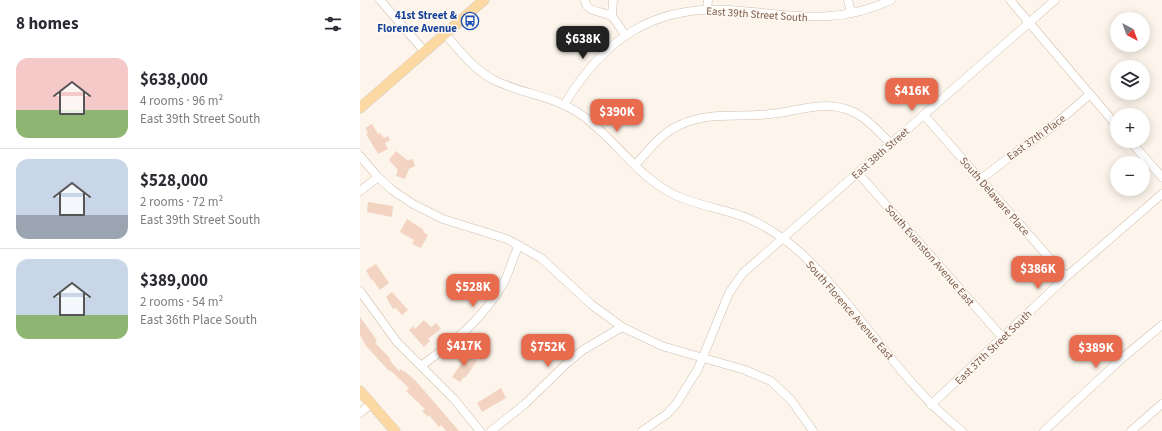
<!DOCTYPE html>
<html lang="en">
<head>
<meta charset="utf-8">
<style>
	body { margin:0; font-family:"Source Sans 3",sans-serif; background:#f7f7f7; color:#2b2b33; height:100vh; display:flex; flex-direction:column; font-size:15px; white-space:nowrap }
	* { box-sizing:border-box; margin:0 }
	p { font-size:13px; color:#7c7c81 }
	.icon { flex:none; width:22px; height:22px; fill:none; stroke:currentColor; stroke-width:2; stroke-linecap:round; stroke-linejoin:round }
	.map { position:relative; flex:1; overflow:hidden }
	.drawer { display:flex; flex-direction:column; background:#fff; width:360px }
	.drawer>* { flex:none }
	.needle { width:26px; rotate:139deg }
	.fabs { position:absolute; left:750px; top:12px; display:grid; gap:8px }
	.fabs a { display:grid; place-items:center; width:40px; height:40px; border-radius:50%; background:#fff; box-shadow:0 2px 10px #0003; font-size:20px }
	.price { position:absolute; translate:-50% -34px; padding:0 9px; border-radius:8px; background:#e96b4e; color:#fff; font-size:13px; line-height:26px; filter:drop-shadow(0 1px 2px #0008) }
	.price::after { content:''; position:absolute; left:50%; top:24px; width:12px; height:9px; margin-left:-6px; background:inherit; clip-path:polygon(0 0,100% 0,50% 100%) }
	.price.selected { background:#222; color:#fff }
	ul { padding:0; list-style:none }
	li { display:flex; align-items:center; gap:12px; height:100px; padding:0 16px }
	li+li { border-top:1px solid #e1e1e2 }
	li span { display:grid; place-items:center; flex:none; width:112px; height:80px; border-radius:12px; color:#555 }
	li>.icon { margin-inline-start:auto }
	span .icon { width:48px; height:48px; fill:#fffc; stroke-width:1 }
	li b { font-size:17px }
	h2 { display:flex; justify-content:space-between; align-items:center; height:48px; padding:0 16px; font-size:17px }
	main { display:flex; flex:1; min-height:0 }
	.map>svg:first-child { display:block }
</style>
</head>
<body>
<main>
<section class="drawer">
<h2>8 homes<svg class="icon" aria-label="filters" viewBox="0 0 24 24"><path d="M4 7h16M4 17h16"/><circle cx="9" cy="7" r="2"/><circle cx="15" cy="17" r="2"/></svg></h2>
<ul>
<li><span style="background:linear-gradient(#f6c9c9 65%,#8fb573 0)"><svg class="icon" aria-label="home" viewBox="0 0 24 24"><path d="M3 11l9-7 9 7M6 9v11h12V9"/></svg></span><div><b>$638,000</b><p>4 rooms · 96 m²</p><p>East 39th Street South</p></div></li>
<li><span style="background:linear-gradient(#c9d6e8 70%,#9aa5b1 0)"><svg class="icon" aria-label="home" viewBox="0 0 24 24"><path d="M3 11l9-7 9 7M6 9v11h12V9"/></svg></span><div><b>$528,000</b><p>2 rooms · 72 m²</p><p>East 39th Street South</p></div></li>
<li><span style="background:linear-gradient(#c9d6e8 70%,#8fb573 0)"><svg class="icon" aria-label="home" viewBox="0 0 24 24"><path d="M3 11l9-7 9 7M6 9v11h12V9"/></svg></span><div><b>$389,000</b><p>2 rooms · 54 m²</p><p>East 36th Place South</p></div></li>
</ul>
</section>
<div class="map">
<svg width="802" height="431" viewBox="0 0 802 431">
	<rect width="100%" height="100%" fill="#fdf5eb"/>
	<g fill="#f3d4c2">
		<polygon points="12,124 18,134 20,133 24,138 28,136 30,140 25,143 28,149 18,154 6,134 8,133 5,128"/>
		<polygon points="36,151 47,160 53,159 55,166 49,169 45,179 36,176 38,170 29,160"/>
		<polygon points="8,202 33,206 32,217 7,212"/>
		<polygon points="47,219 64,230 63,232 68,235 61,248 52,244 54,240 40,232"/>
		<polygon points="16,264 29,283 20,290 12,279 11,280 6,270"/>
		<polygon points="32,292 48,310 42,315 36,308 33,309 26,297"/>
		<polygon points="0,317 14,336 17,342 15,343 29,357 31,362 39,371 41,369 44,372 44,371 55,380 99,431 86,431 81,425 79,427 69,415 68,417 62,411 65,409 46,391 49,388 30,370 29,371 6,346 0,335"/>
		<polygon points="64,320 71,327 76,323 81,329 68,339 70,341 64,347 49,330 53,326 55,329"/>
		<polygon points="103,353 117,361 105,378 104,377 100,382 92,377 101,364 98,360"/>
		<polygon points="141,388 146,398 122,412 117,403"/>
	</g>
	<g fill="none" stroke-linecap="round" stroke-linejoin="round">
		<defs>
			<g id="minor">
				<polyline points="20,0 65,52"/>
				<path d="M225 0C226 14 244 10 252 17 257 21 261 30 265 35"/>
				<polyline points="488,0 491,13"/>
				<polyline points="650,0 757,126"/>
				<polyline points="347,10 348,0"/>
				<polyline points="252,16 253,0"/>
				<path d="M85 34C100 51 113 69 134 80 164 95 194 95 223 116 256 140 279 179 317 196 339 206 364 209 387 218 399 223 411 230 422 238 447 255 466 279 486 302 522 346 557 396 602 431"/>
				<path d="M204 105C243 40 292 5 370 10 429 14 473 27 531 0"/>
				<polyline points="564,115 706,277"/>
				<polyline points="770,141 802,177"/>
				<polyline points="0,156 18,177 32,190 53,204 83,219 147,239 181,258 232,305 262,327 302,346 385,370 411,381 431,400 453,431"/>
				<path d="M275 165C289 150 301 133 320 125 349 111 379 118 410 114 434 112 458 102 482 108 502 112 517 130 531 144"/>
				<polyline points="498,173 642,337"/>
				<polyline points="621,179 655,153 691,128 729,95"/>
				<polyline points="0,191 18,177"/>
				<polyline points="0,291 37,342 94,399 120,431"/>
				<path d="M61 366C93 343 124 318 144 282 150 270 153 257 159 245"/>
				<polyline points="571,405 706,277 802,194"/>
				<polyline points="0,413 11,404"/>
				<polyline points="131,431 165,404 206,364 223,350 262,327"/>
				<polyline points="282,431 307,414 316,404 338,369 369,293 383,273 695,0"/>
				<polyline points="684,431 760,360 802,325"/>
				<polyline points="771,431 802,404"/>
			</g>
			<g id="major">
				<polyline points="0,108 124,0"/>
				<polyline points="0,391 35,431"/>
			</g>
		</defs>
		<use href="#minor" stroke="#d1bdaf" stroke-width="9"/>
		<use href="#major" stroke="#dad1cd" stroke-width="11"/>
		<use href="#minor" stroke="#fff" stroke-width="8"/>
		<use href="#major" stroke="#fcd8a3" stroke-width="10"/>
	</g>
	<defs>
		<symbol id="bus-ring" viewBox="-11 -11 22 22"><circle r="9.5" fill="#fff9f2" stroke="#1a4fb4" stroke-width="1.5"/><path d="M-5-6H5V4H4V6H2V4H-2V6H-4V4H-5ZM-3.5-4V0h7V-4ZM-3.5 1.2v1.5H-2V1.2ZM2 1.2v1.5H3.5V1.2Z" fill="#1a4fb4"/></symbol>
	</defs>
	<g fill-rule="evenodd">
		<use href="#bus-ring" x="100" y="11" width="20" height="20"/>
	</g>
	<g text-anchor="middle" stroke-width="3" stroke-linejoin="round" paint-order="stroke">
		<g font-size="11" fill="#7a5b4c" stroke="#fff9f2">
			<text transform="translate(397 14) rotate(4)" y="4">East 39th Street South</text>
			<text transform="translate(676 137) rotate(-36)" y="4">East 37th Place</text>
			<text transform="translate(520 153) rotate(-41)" y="4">East 38th Street</text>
			<text transform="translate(635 196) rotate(49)" y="4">South Delaware Place</text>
			<text transform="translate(570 255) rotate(49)" y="4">South Evanston Avenue East</text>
			<text transform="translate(490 310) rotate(49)" y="4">South Florence Avenue East</text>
			<text transform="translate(633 347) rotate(-44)" y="4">East 37th Street South</text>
		</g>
		<g font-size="11" font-weight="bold" fill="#164399" stroke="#fff9f2" text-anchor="end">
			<text x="97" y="19">41st Street &amp;<tspan x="97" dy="13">Florence Avenue</tspan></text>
		</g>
	</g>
</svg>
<div class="fabs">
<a><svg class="needle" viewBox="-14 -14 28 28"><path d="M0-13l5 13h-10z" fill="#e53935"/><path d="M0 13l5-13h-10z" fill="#7c7c81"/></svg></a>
<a><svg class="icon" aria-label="layers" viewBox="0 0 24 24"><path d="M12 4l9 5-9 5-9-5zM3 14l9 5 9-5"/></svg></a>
<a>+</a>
<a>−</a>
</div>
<b class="price selected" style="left:223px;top:60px">$638K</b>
<b class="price" style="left:552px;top:112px">$416K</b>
<b class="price" style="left:257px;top:133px">$390K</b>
<b class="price" style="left:678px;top:290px">$386K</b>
<b class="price" style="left:113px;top:308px">$528K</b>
<b class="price" style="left:104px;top:367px">$417K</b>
<b class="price" style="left:188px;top:368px">$752K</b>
<b class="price" style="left:736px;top:369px">$389K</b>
</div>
</main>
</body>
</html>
